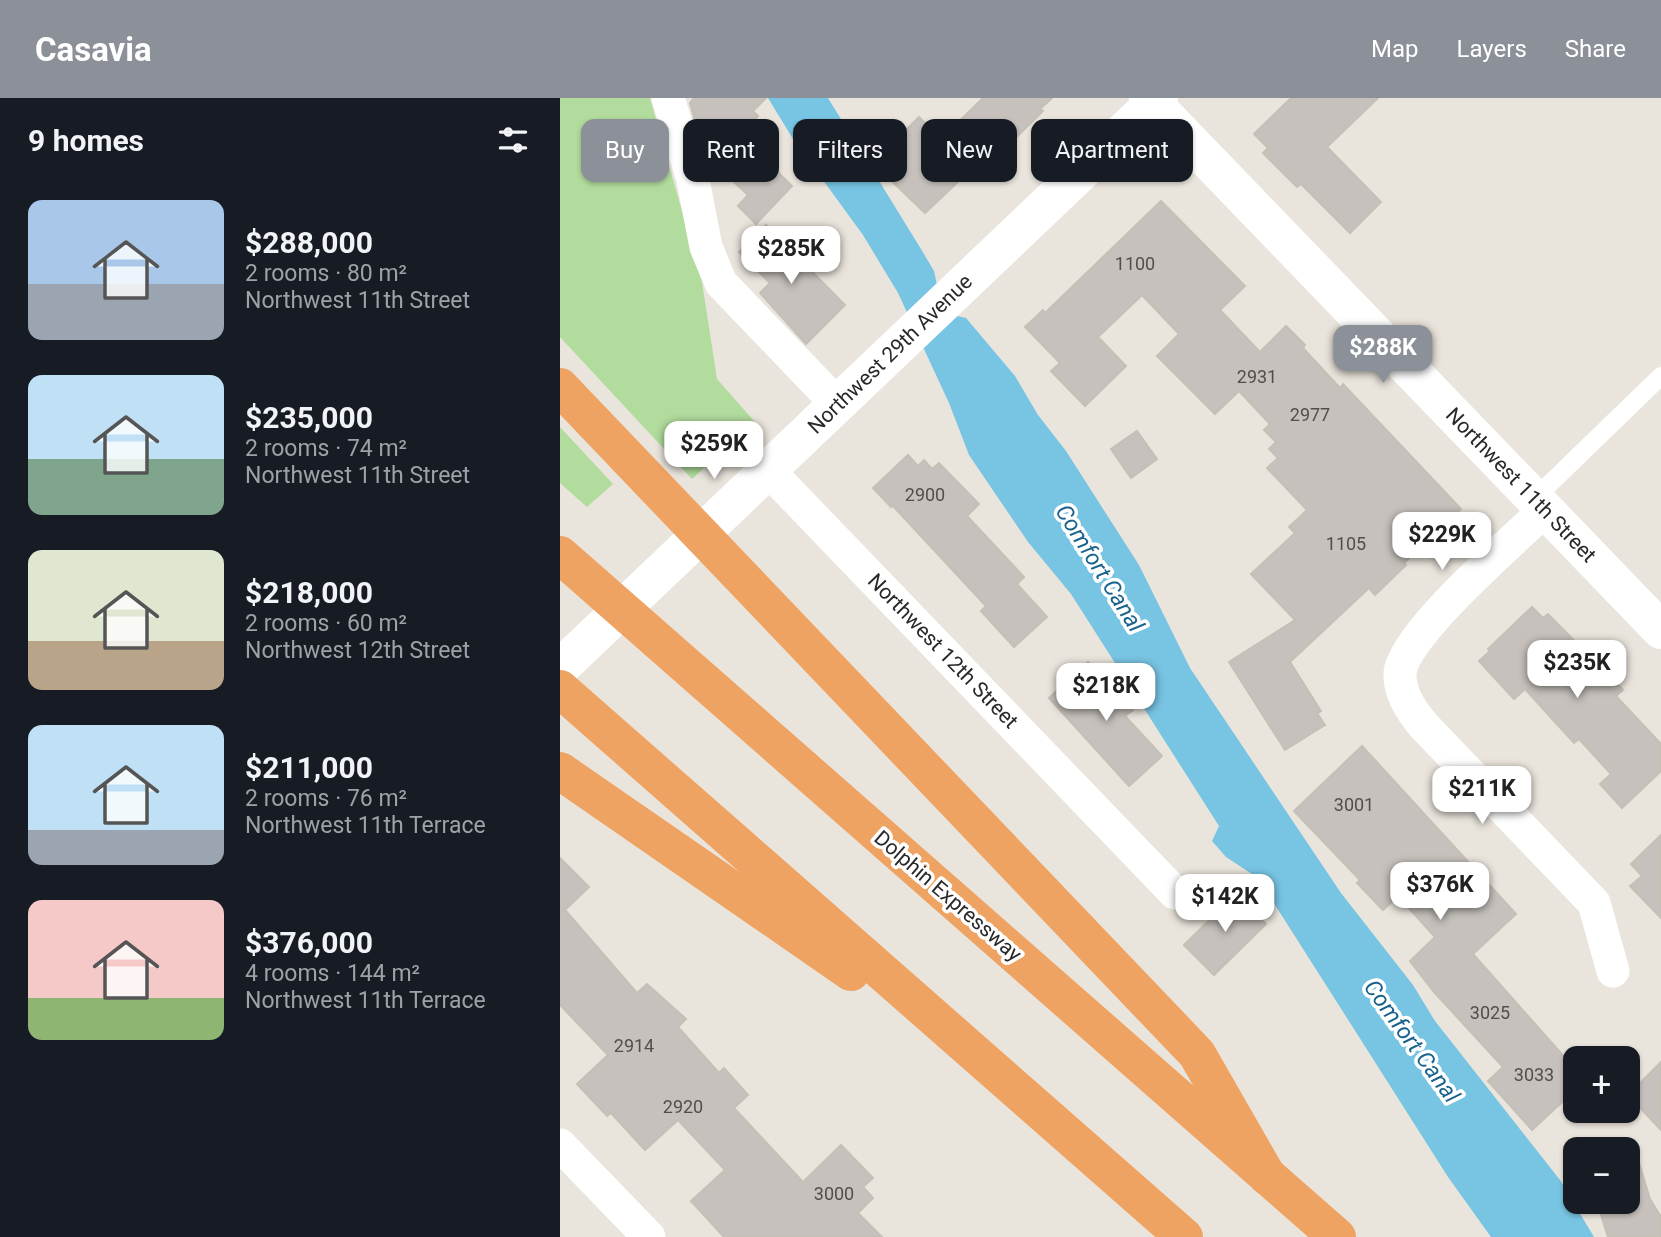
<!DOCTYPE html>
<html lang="en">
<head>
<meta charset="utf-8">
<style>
	body { margin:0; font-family:Roboto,sans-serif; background:#242831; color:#f1f3f6; height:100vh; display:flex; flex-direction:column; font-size:26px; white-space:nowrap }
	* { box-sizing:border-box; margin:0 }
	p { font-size:23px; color:#9ea1a6 }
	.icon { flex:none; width:38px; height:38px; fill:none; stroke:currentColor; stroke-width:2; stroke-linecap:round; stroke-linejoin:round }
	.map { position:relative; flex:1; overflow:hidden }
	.sheet { display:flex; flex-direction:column; background:#171b24; width:560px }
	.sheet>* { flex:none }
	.banner { position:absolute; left:21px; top:21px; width:665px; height:63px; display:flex; gap:14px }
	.controls { position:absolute; left:1003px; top:948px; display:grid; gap:14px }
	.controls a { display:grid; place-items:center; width:77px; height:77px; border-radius:14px; background:#171b24; box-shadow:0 2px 5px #0004; font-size:35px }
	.price { position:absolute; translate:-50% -60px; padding:0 16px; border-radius:14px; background:#fff; color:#222; font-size:23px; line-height:46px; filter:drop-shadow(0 2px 4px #0008) }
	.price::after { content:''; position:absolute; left:50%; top:42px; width:21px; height:16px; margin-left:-10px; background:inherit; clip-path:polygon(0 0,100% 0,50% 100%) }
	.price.selected { background:#8c9099; color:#fff }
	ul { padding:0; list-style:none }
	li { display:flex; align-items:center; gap:21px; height:175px; padding:0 28px }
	li span { display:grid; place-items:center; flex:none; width:196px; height:140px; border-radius:14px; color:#555 }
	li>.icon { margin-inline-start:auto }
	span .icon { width:84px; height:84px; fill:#fffc; stroke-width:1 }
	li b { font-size:30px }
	h2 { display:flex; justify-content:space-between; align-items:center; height:84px; padding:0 28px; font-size:30px }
	.chip { padding:0 24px; border-radius:14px; background:#171b24; box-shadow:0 2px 5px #0004; font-size:24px; line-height:63px }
	.chip.selected { background:#8c9099; color:#fff }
	header { display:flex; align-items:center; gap:42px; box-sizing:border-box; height:98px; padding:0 35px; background:#8c9099; color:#fff }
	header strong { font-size:33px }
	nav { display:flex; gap:38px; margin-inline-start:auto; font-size:24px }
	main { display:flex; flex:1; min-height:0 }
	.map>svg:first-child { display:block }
</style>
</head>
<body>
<header>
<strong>Casavia</strong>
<nav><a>Map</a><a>Layers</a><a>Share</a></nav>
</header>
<main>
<section class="sheet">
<h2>9 homes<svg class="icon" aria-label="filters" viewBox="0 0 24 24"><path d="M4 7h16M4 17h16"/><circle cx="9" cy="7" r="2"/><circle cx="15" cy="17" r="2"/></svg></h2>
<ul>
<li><span style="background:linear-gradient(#a9c7e8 60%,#9aa5b1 0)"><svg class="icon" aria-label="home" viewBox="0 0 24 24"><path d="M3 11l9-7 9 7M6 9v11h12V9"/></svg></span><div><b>$288,000</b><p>2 rooms · 80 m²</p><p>Northwest 11th Street</p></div></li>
<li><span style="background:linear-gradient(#bfe0f5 60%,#7fa58c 0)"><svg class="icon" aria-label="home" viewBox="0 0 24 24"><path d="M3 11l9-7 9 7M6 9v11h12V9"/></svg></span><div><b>$235,000</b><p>2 rooms · 74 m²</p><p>Northwest 11th Street</p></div></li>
<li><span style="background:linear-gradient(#dfe7d0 65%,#b9a48a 0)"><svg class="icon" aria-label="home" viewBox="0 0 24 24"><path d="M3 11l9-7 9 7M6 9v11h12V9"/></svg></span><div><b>$218,000</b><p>2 rooms · 60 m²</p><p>Northwest 12th Street</p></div></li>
<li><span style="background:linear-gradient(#bfe0f5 75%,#9aa5b1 0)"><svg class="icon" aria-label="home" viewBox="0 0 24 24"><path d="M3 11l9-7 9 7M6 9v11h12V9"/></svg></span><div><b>$211,000</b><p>2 rooms · 76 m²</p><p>Northwest 11th Terrace</p></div></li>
<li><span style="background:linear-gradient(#f6c9c9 70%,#8fb573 0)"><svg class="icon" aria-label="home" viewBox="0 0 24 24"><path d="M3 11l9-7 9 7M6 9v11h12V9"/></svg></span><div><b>$376,000</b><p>4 rooms · 144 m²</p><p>Northwest 11th Terrace</p></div></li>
</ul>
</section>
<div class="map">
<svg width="1101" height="1139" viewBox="0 0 1101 1139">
	<rect width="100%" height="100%" fill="#eae5dc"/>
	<g fill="#b1dc9d">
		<polygon points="0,0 90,0 142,184 157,281 194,323 132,381 0,239"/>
		<polygon points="0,329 53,386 27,409 0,385"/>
	</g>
	<polygon fill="#78c4e3" points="208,0 268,0 361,151 374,173 377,187 397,218 406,220 455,278 478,317 506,353 579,467 630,570 781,795 853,887 875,923 1000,1082 1034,1139 931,1139 888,1079 698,780 666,759 652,743 659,728 511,496 468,444 409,357 389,305 338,195 303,137 233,41"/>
	<g fill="#c6c1bc" stroke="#c5c0b6" stroke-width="2">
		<polygon points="134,0 206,0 193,13 198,18 179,36 232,88 196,126 178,108 188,97 157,68 166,58 137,30 130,5"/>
		<polygon points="423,0 492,0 480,11 483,13 416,79 402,80 365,115 313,65 359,19 381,41"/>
		<polygon points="731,0 818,0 767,49 821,104 790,135 741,86 737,89 703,55 708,50 694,36"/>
		<polygon points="601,103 685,188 660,212 700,254 726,228 745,247 743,250 780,290 783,286 901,411 844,465 846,467 815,497 809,490 730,564 761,613 757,615 765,627 725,652 669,564 735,522 691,476 735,435 729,429 747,412 707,370 718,360 709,351 716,344 704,332 710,326 679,293 655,316 597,258 619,236 582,197 538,239 566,268 525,308 491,273 500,265 465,229 483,212 485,215"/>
		<polygon points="206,127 285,207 246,246 200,195 210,185 179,154"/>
		<polygon points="577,333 597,361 571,380 551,351"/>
		<polygon points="348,357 358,368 364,362 372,371 379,365 419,406 407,418 464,479 457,486 487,519 454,549 421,513 426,508 332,407 331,409 313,390"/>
		<polygon points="972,509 983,520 988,516 1063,592 1056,598 1101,646 1101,673 1062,710 1040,686 1051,676 1019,641 1014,645 965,591 954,601 919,563 930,553 928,551"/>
		<polygon points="528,564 573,612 565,618 602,658 569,688 489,600"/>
		<polygon points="802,648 956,816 913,856 1015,971 1015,992 972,1032 928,983 943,969 874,894 850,863 875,839 838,798 823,812 797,785 800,782 734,713"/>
		<polygon points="1101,737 1101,820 1070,788 1082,778 1071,766"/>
		<polygon points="0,760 29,789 5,812 77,895 87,886 126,921 118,929 159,975 164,970 188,997 174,1010 243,1084 281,1047 313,1080 303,1089 313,1100 298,1115 322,1139 164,1139 131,1103 165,1072 118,1022 85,1052 51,1015 47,1018 17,986 48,957 0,907"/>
		<polygon points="676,796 706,826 654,877 624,847"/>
		<polygon points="1101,964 1101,1032 1068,997"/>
		<polygon points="1073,1045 1090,1101 1101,1119 1101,1139 1048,1139 1037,1104 1068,1104 1068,1046"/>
	</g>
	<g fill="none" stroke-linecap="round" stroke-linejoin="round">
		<polyline stroke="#fff" stroke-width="18" points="974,401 1101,278"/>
		<g stroke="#fff" stroke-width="33">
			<polyline points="108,0 133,82 146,149 161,185 277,306"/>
			<polyline points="208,372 615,795"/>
			<path d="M985 412C954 442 843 537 840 575 839 594 852 614 864 628L1034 805 1053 873"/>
			<polyline points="0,1047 89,1139"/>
		</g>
		<g stroke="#fff" stroke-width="38">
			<polyline points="588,0 1101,532"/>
			<polyline points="0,570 599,0"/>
		</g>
		<g stroke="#efa362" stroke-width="38">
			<polyline points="0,289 637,956 707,1078"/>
			<polyline points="0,457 777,1139"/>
			<polyline points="0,591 624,1139"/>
			<polyline points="0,673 291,874"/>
		</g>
	</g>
	<g text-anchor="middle" stroke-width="7" stroke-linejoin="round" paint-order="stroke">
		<g font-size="18" fill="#504f4e">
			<text x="575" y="172">1100</text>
			<text x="697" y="285">2931</text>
			<text x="750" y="323">2977</text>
			<text x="365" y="403">2900</text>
			<text x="786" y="452">1105</text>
			<text x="794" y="713">3001</text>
			<text x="930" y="921">3025</text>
			<text x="74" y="954">2914</text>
			<text x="974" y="983">3033</text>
			<text x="123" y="1015">2920</text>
			<text x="274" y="1102">3000</text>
		</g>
		<g font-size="21" fill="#292929" stroke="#fff">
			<text transform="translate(330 256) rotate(-44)" y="7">Northwest 29th Avenue</text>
			<text transform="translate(961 387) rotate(46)" y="7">Northwest 11th Street</text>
			<text transform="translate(383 553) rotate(46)" y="7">Northwest 12th Street</text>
			<text transform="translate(388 798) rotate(41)" y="7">Dolphin Expressway</text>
		</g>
		<g font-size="23" font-style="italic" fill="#19628d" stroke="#fff">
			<text transform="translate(540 470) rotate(58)" y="8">Comfort Canal</text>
			<text transform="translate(852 943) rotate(54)" y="8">Comfort Canal</text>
		</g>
	</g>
</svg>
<div class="controls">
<a>+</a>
<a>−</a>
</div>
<b class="price" style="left:231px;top:188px">$285K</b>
<b class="price selected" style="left:823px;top:287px">$288K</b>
<b class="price" style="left:154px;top:383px">$259K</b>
<b class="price" style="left:882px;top:474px">$229K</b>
<b class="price" style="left:1017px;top:602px">$235K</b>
<b class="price" style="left:546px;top:625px">$218K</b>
<b class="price" style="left:922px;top:728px">$211K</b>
<b class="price" style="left:880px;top:824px">$376K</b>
<b class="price" style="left:665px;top:836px">$142K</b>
<div class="banner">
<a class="chip selected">Buy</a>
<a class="chip">Rent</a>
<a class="chip">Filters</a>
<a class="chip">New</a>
<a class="chip">Apartment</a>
</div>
</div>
</main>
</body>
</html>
